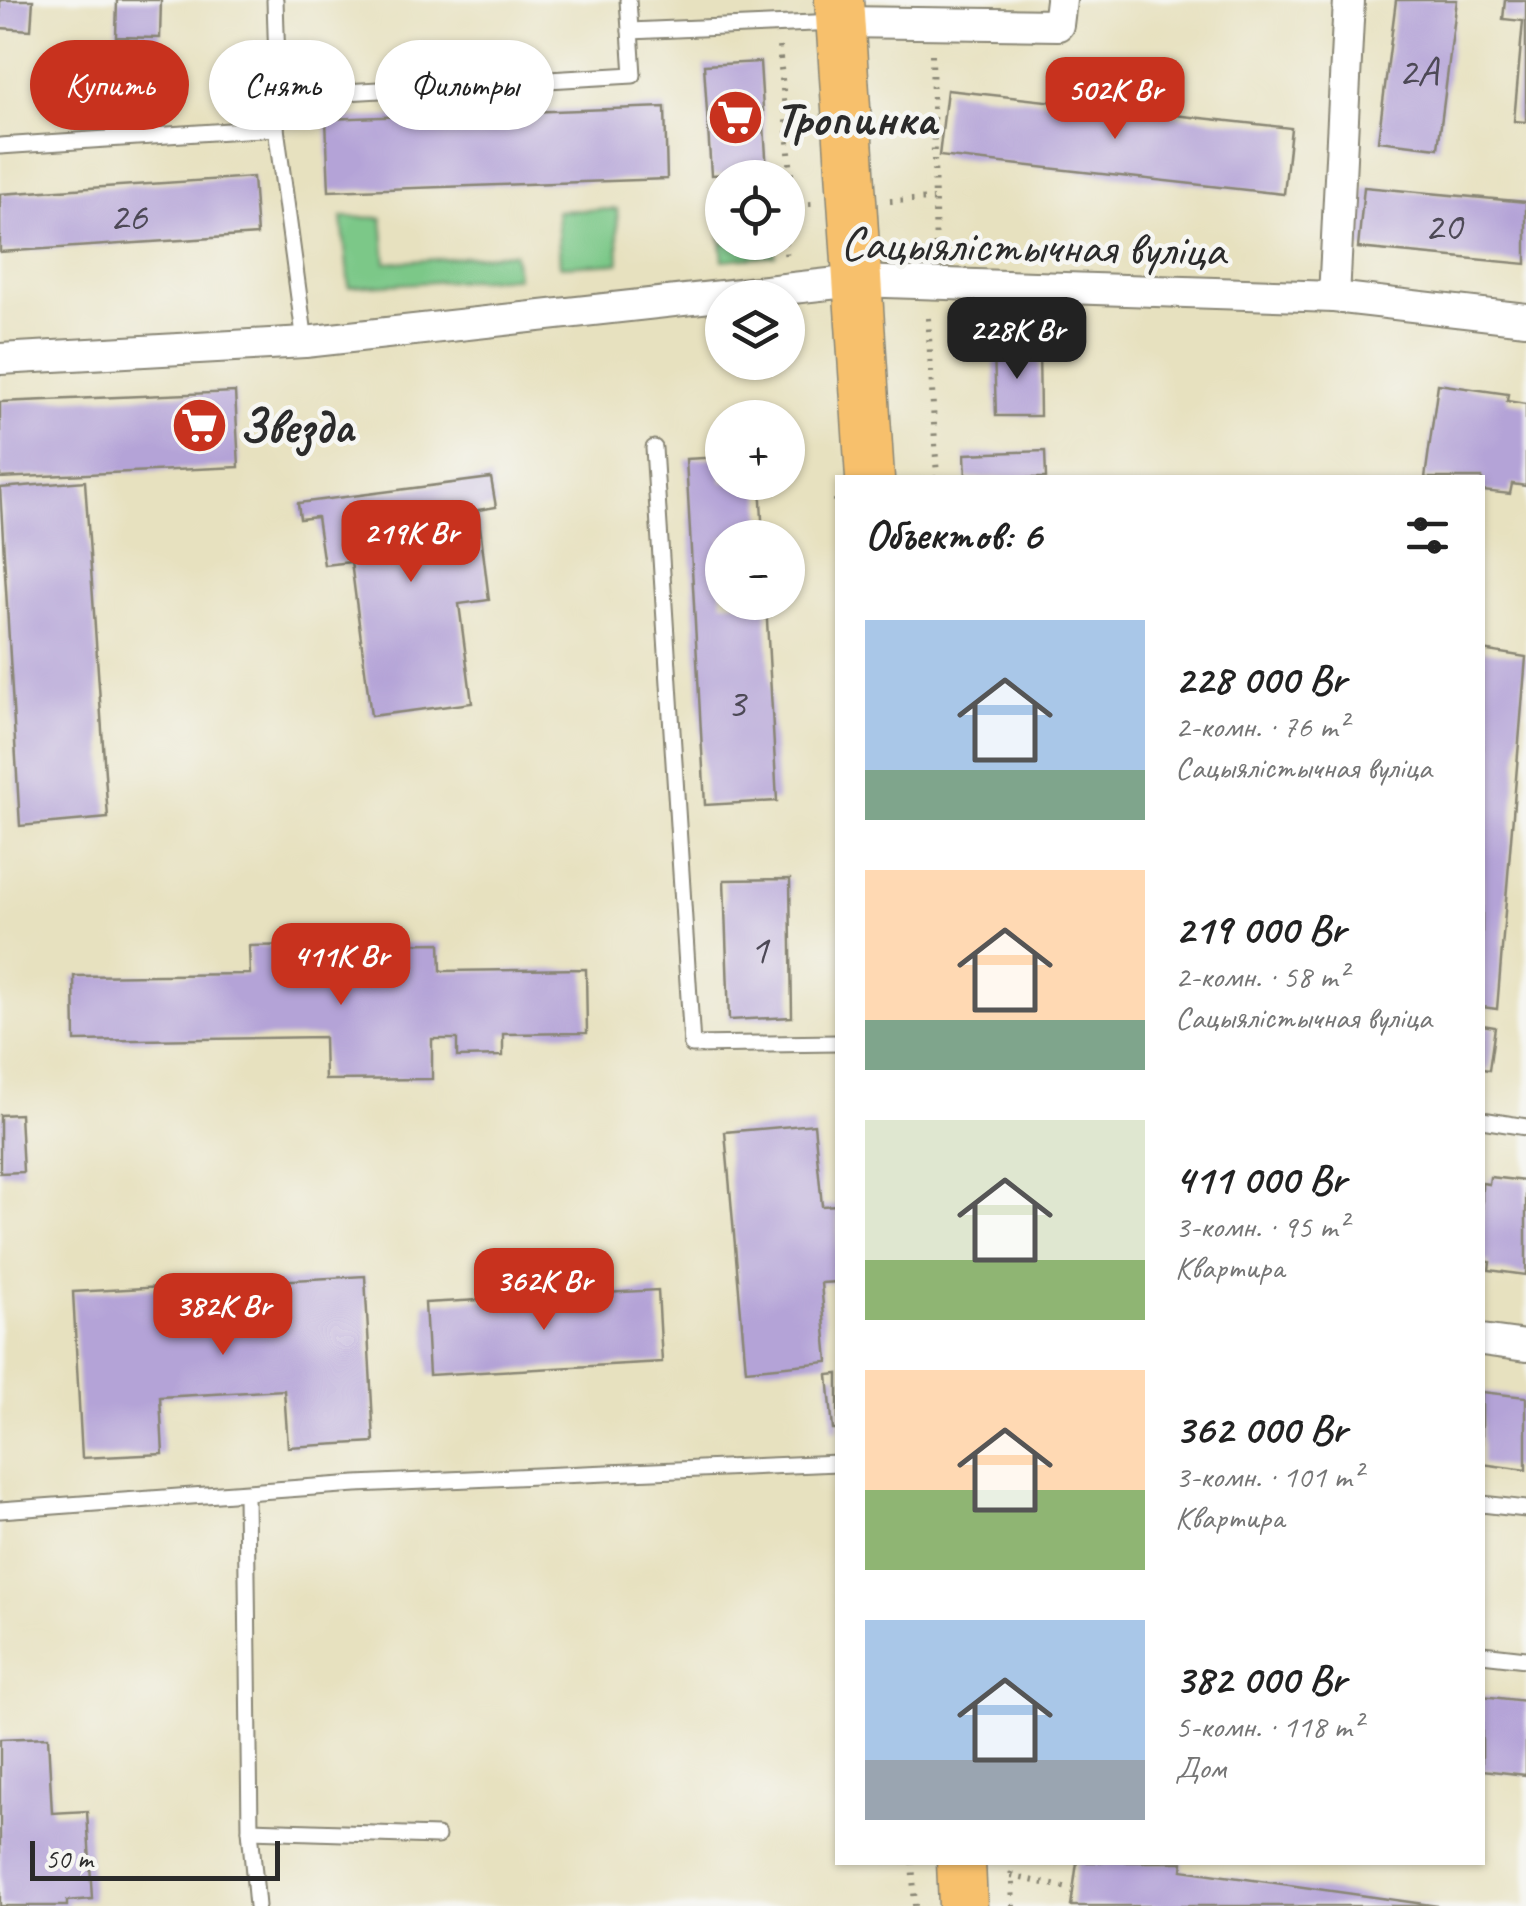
<!DOCTYPE html>
<html lang="ru">
<head>
<meta charset="utf-8">
<style>
	body { margin:0; font-family:Caveat,sans-serif; background:#f2f2f2; color:#222; height:100vh; display:flex; flex-direction:column; font-size:38px; white-space:nowrap }
	* { box-sizing:border-box; margin:0 }
	p { font-size:32px; color:#767676 }
	.icon { flex:none; width:55px; height:55px; fill:none; stroke:currentColor; stroke-width:2; stroke-linecap:round; stroke-linejoin:round }
	.map { position:relative; flex:1; overflow:hidden }
	.drawer { position:absolute; left:835px; top:475px; width:650px; height:1390px; display:flex; flex-direction:column; background:#fff; border-radius:0px; box-shadow:0 2px 8px #0004 }
	.drawer>* { flex:none }
	.banner { position:absolute; left:30px; top:40px; width:655px; height:90px; display:flex; gap:20px }
	.buttons { position:absolute; left:705px; top:160px; display:grid; gap:20px }
	.buttons a { display:grid; place-items:center; width:100px; height:100px; border-radius:50%; background:#fff; box-shadow:0 2px 8px #0004; font-size:50px }
	.scale { position:absolute; left:30px; bottom:25px; width:250px; box-sizing:border-box; padding-left:10px; border:5px solid #2b2b2b; border-top:0; font-size:28px; line-height:35px; white-space:nowrap; color:#2b2b2b; -webkit-text-stroke:8px #f6f6f2; paint-order:stroke }
	.price { position:absolute; translate:-50% -85px; padding:0 22px; border-radius:20px; background:#c8321e; color:#fff; font-size:32px; line-height:65px; filter:drop-shadow(0 2px 5px #0008) }
	.price::after { content:''; position:absolute; left:50%; top:60px; width:30px; height:22px; margin-left:-15px; background:inherit; clip-path:polygon(0 0,100% 0,50% 100%) }
	.price.current { background:#222; color:#fff }
	ul { padding:0; list-style:none }
	li { display:flex; align-items:center; gap:30px; height:250px; padding:0 30px }
	li span { display:grid; place-items:center; flex:none; width:280px; height:200px; border-radius:0px; color:#555 }
	li>.icon { margin-inline-start:auto }
	span .icon { width:120px; height:120px; fill:#fffc; stroke-width:1 }
	li b { font-size:42px }
	h2 { display:flex; justify-content:space-between; align-items:center; height:120px; padding:0 30px; font-size:42px }
	.pill { padding:0 35px; border-radius:45px; background:#fff; box-shadow:0 2px 8px #0004; font-size:35px; line-height:90px }
	.pill.current { background:#c8321e; color:#fff }
	.map>svg:first-child { display:block }
</style>
</head>
<body>
<div class="map">
<svg width="1526" height="1906" viewBox="0 0 1526 1906">
	<rect width="100%" height="100%" fill="#f6f6f2"/>
	<filter id="ink" filterUnits="userSpaceOnUse"><feTurbulence type="fractalNoise" baseFrequency=".01" numOctaves="2"/><feDisplacementMap in="SourceGraphic" scale="20" xChannelSelector="R" yChannelSelector="G"/><feConvolveMatrix kernelMatrix="1 2 1 2 8 2 1 2 1" color-interpolation-filters="sRGB"/></filter>
	<filter id="wash" filterUnits="userSpaceOnUse"><feTurbulence type="fractalNoise" baseFrequency=".0048" numOctaves="4" result="noise"/><feDisplacementMap in="SourceGraphic" scale="40" xChannelSelector="R" yChannelSelector="G"/><feGaussianBlur stdDeviation="2.25" result="paint"/><feColorMatrix in="noise" values="0 0 0 0 0 0 0 0 0 0 0 0 0 0 0 0 0 1.4 0 .05"/><feComposite in="paint" operator="in"/></filter>
	<g filter="url(#wash)">
		<rect width="100%" height="100%" fill="#e7e1bf"/>
		<g fill="#7bc888" stroke="#537a5a" stroke-width="2.5">
			<polygon points="722,196 722,242 774,243 775,255 723,260 717,197"/>
			<polygon points="617,209 619,263 560,266 557,211"/>
			<polygon points="342,217 382,218 386,263 514,253 517,277 349,287"/>
		</g>
		<g id="blocks">
			<g fill="#b4a3d7">
				<polygon points="0,0 33,0 31,30 0,28"/>
				<polygon points="117,0 161,0 160,38 116,37"/>
				<polygon points="1396,0 1457,0 1438,148 1378,141"/>
				<polygon points="1505,0 1526,0 1526,122 1514,121 1523,21 1503,19"/>
				<polygon points="760,62 767,172 711,175 704,65"/>
				<polygon points="947,90 1291,128 1284,194 939,156"/>
				<polygon points="665,107 667,179 329,191 326,119"/>
				<polygon points="253,177 257,235 0,252 0,194"/>
				<polygon points="1364,187 1526,202 1526,264 1358,248"/>
				<polygon points="1039,348 1040,416 996,416 994,349"/>
				<polygon points="1438,384 1508,394 1507,401 1526,404 1526,486 1512,484 1510,494 1482,491 1482,478 1425,478"/>
				<polygon points="235,392 239,467 0,478 0,402"/>
				<polygon points="1045,451 1046,478 966,478 965,454"/>
				<polygon points="722,457 722,482 760,482 763,538 722,538 722,602 766,602 777,801 705,805 686,459"/>
				<polygon points="491,478 496,507 478,510 489,600 459,604 472,703 371,716 351,562 324,565 317,517 300,519 298,503"/>
				<polygon points="85,481 108,818 20,826 0,488"/>
				<polygon points="1482,650 1526,657 1497,1009 1482,1007"/>
				<polygon points="790,879 792,1017 729,1020 724,880"/>
				<polygon points="440,943 441,971 586,969 587,1033 503,1034 503,1056 457,1057 457,1039 432,1039 432,1079 325,1080 324,1037 75,1041 74,976 250,974 249,946 301,945 302,974 375,972 375,944"/>
				<polygon points="1482,1025 1495,1027 1489,1070 1482,1069"/>
				<polygon points="20,1114 23,1172 0,1173 0,1115"/>
				<polygon points="814,1124 822,1206 838,1205 838,1282 821,1283 828,1362 746,1370 725,1132"/>
				<polygon points="1490,1177 1526,1181 1526,1275 1489,1270 1490,1262 1482,1261 1482,1183 1489,1184"/>
				<polygon points="365,1276 374,1442 288,1447 284,1390 160,1397 163,1454 82,1458 73,1292"/>
				<polygon points="658,1290 662,1362 429,1375 425,1303"/>
				<polygon points="838,1374 838,1430 833,1430 828,1375"/>
				<polygon points="1482,1392 1526,1397 1526,1470 1482,1464"/>
				<polygon points="1482,1696 1526,1701 1526,1775 1482,1770"/>
				<polygon points="48,1737 52,1813 87,1811 92,1899 67,1901 67,1906 0,1906 0,1739"/>
				<polygon points="1077,1862 1183,1862 1182,1870 1438,1906 1071,1906"/>
			</g>
		</g>
	</g>
	<g filter="url(#ink)">
		<use href="#blocks" fill-opacity="0" stroke="#898675" stroke-width="2.5"/>
		<g fill="none" stroke-linecap="round" stroke-linejoin="round">
			<defs>
				<g id="service">
					<polyline points="275,0 278,96 276,128 305,342"/>
					<polyline points="630,31 836,22"/>
					<polyline points="278,96 633,75 628,0"/>
					<polyline points="0,146 276,128"/>
					<polyline points="654,448 692,1045 838,1043"/>
					<polyline points="1482,1120 1526,1127"/>
					<polyline points="246,1494 250,1830 257,1906"/>
					<polyline points="1482,1504 1526,1509"/>
					<polyline points="0,1510 356,1484 838,1463"/>
					<polyline points="1482,1654 1526,1659"/>
					<polyline points="250,1830 437,1836"/>
				</g>
				<g id="minor">
					<polyline points="840,22 1058,25 1061,0"/>
					<polyline points="1334,297 1349,0"/>
					<polyline points="0,359 305,342 856,281 1334,297 1526,319"/>
					<polyline points="1482,1340 1526,1346"/>
				</g>
				<g id="primary">
					<polyline points="839,0 870,478"/>
					<polyline points="961,1862 963,1906"/>
				</g>
			</defs>
			<use href="#service" stroke="#898675" stroke-width="19"/>
			<use href="#minor" stroke="#898675" stroke-width="34"/>
			<use href="#primary" stroke="#898675" stroke-width="51"/>
			<g stroke="#898675" stroke-width="6" stroke-dasharray="2.5 8" stroke-linecap="butt">
				<polyline points="779,47 794,205"/>
				<polyline points="932,54 936,257"/>
				<polyline points="890,201 933,199"/>
				<polyline points="788,205 812,204"/>
				<polyline points="785,242 787,261"/>
				<polyline points="928,318 937,478"/>
				<polyline points="836,499 838,523"/>
				<polyline points="912,1862 915,1906"/>
				<polyline points="1011,1862 1013,1906"/>
				<polyline points="1011,1876 1073,1889"/>
			</g>
			<use href="#service" stroke="#fff" stroke-width="15"/>
			<use href="#minor" stroke="#fff" stroke-width="30"/>
			<use href="#primary" stroke="#f7c06c" stroke-width="48"/>
		</g>
	</g>
	<defs>
		<symbol id="supermarket-disc" viewBox="-11 -11 22 22"><circle r="9.5" fill="#c8321e" stroke="#f6f6f2"/><path d="M-6-5.5h2.5l.6 2H6L4.5 2H-2.5L-4.4-4H-6ZM-1.5 3.2a1.3 1.3 0 1 0 .1 0ZM3 3.2a1.3 1.3 0 1 0 .1 0Z" fill="#fff"/></symbol>
	</defs>
	<g fill-rule="evenodd">
		<use href="#supermarket-disc" x="704" y="86" width="63" height="63"/>
		<use href="#supermarket-disc" x="168" y="394" width="63" height="63"/>
	</g>
	<g text-anchor="middle" stroke-width="9" stroke-linejoin="round" paint-order="stroke">
		<g font-size="42" fill="#4d4956">
			<text x="1418" y="85">2А</text>
			<text x="128" y="230">26</text>
			<text x="1443" y="240">20</text>
			<text x="736" y="717">3</text>
			<text x="759" y="963">1</text>
		</g>
		<g font-size="48" font-weight="bold" fill="#2b2b2b" stroke="#f6f6f2" text-anchor="start">
			<text x="775" y="135">Тропинка</text>
			<text x="239" y="442">Звезда</text>
		</g>
		<g font-size="48" fill="#2b2b2b" stroke="#f6f6f2">
			<text transform="translate(1033 245) rotate(1)" y="17">Сацыялістычная вуліца</text>
		</g>
	</g>
</svg>
<div class="buttons">
<a><svg class="icon" aria-label="locate" viewBox="0 0 24 24"><circle cx="12" cy="12" r="6"/><path d="M12 2v4M12 18v4M2 12h4M18 12h4"/></svg></a>
<a><svg class="icon" aria-label="layers" viewBox="0 0 24 24"><path d="M12 4l9 5-9 5-9-5zM3 14l9 5 9-5"/></svg></a>
<a>+</a>
<a>−</a>
</div>
<div class="scale">50 m</div>
<b class="price" style="left:1115px;top:142px">502K Br</b>
<b class="price current" style="left:1017px;top:382px">228K Br</b>
<b class="price" style="left:411px;top:585px">219K Br</b>
<b class="price" style="left:341px;top:1008px">411K Br</b>
<b class="price" style="left:544px;top:1333px">362K Br</b>
<b class="price" style="left:223px;top:1358px">382K Br</b>
<div class="banner">
<a class="pill current">Купить</a>
<a class="pill">Снять</a>
<a class="pill">Фильтры</a>
</div>
<section class="drawer">
<h2>Объектов: 6<svg class="icon" aria-label="filters" viewBox="0 0 24 24"><path d="M4 7h16M4 17h16"/><circle cx="9" cy="7" r="2"/><circle cx="15" cy="17" r="2"/></svg></h2>
<ul>
<li><span style="background:linear-gradient(#a9c7e8 75%,#7fa58c 0)"><svg class="icon" aria-label="home" viewBox="0 0 24 24"><path d="M3 11l9-7 9 7M6 9v11h12V9"/></svg></span><div><b>228 000 Br</b><p>2-комн. · 76 m²</p><p>Сацыялістычная вуліца</p></div></li>
<li><span style="background:linear-gradient(#ffd9b3 75%,#7fa58c 0)"><svg class="icon" aria-label="home" viewBox="0 0 24 24"><path d="M3 11l9-7 9 7M6 9v11h12V9"/></svg></span><div><b>219 000 Br</b><p>2-комн. · 58 m²</p><p>Сацыялістычная вуліца</p></div></li>
<li><span style="background:linear-gradient(#dfe7d0 70%,#8fb573 0)"><svg class="icon" aria-label="home" viewBox="0 0 24 24"><path d="M3 11l9-7 9 7M6 9v11h12V9"/></svg></span><div><b>411 000 Br</b><p>3-комн. · 95 m²</p><p>Квартира</p></div></li>
<li><span style="background:linear-gradient(#ffd9b3 60%,#8fb573 0)"><svg class="icon" aria-label="home" viewBox="0 0 24 24"><path d="M3 11l9-7 9 7M6 9v11h12V9"/></svg></span><div><b>362 000 Br</b><p>3-комн. · 101 m²</p><p>Квартира</p></div></li>
<li><span style="background:linear-gradient(#a9c7e8 70%,#9aa5b1 0)"><svg class="icon" aria-label="home" viewBox="0 0 24 24"><path d="M3 11l9-7 9 7M6 9v11h12V9"/></svg></span><div><b>382 000 Br</b><p>5-комн. · 118 m²</p><p>Дом</p></div></li>
</ul>
</section>
</div>
</body>
</html>
